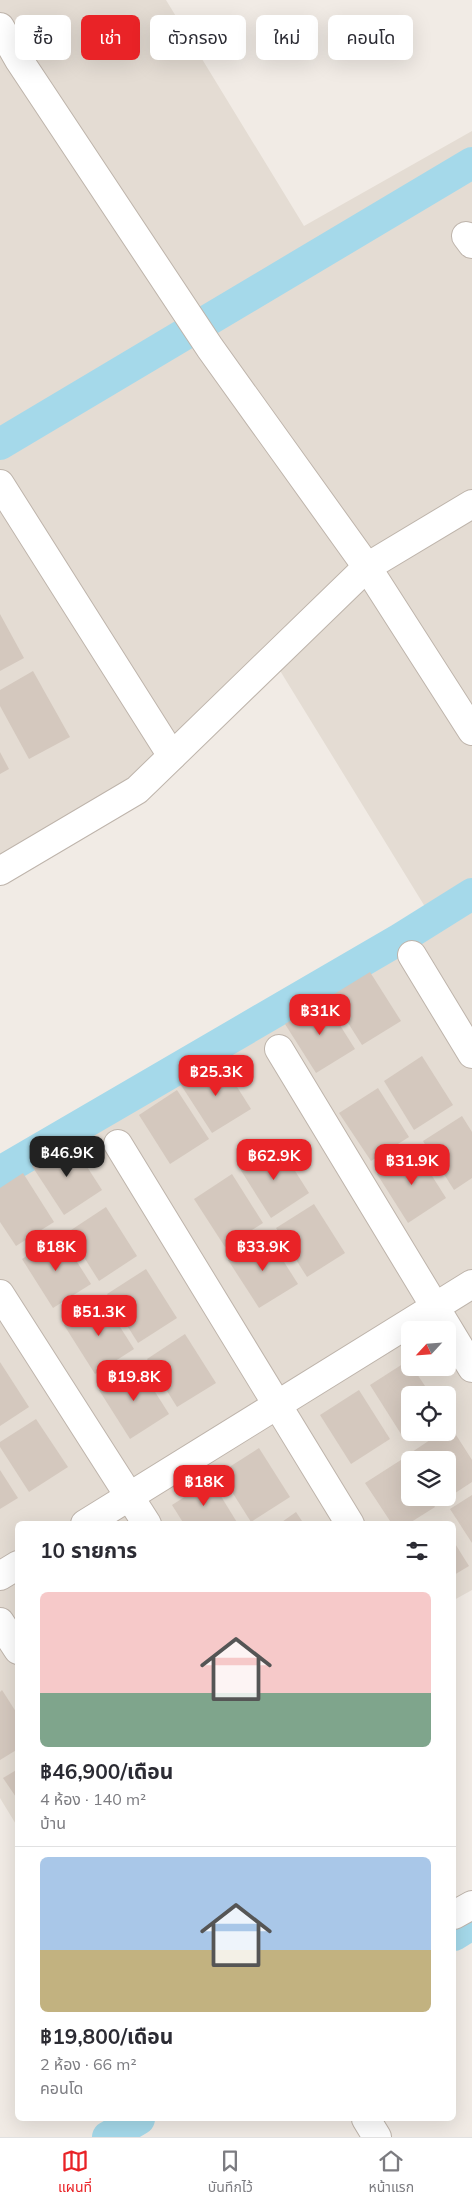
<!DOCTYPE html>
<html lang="th">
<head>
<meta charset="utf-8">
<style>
	body { margin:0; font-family:Mulish,"Noto Sans Thai",sans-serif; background:#f2f2f3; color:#2b2b33; height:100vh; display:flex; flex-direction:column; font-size:19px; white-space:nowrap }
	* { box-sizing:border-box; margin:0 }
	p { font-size:16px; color:#7c7c81 }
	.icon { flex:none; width:28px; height:28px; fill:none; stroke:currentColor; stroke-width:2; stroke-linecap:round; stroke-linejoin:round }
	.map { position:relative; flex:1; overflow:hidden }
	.sheet { position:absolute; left:15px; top:1521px; width:441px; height:600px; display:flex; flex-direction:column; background:#fff; border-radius:8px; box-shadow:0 5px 20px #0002 }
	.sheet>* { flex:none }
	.top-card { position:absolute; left:15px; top:15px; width:442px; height:45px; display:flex; gap:10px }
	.needle { width:32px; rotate:244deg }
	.tools { position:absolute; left:401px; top:1321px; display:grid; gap:10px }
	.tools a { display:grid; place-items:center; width:55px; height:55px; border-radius:8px; background:#fff; box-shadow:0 5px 20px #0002; font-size:25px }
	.price { position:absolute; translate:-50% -42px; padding:0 11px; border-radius:10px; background:#e92327; color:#fff; font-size:16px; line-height:32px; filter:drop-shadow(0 1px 2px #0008) }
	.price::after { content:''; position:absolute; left:50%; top:30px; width:15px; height:11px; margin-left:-8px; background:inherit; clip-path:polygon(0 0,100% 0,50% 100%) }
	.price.on { background:#222; color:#fff }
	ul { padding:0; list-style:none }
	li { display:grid; align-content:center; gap:10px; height:265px; padding:0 25px }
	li+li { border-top:1px solid #e1e1e2 }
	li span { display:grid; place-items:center; height:155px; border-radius:8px; color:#555 }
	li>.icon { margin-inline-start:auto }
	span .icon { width:90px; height:90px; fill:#fffc; stroke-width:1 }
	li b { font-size:21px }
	h2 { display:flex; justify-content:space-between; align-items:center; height:60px; padding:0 25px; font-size:21px }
	.tag { padding:0 18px; border-radius:8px; background:#fff; box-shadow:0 5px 20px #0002; font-size:18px; line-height:45px }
	.tag.on { background:#e92327; color:#fff }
	.tab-bar { display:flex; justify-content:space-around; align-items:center; height:70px; border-top:1px solid #e1e1e2; background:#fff; font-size:14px; color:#7c7c81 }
	.tab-bar a { display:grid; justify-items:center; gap:2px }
	.tab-bar .on { color:#e92327 }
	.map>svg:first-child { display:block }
</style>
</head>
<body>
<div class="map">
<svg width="472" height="2137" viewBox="0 0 472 2137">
	<rect width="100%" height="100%" fill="#f1ebe5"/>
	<path fill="#e4dcd3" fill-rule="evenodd" d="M0 0H166L304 226 472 131V1590L454 1600V1524H18L17 1826 0 1798V1181L427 910 279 669 154 793 0 886ZM410 1330H448V1368H410ZM410 1395H448V1432H410ZM410 1460H448V1498H410Z"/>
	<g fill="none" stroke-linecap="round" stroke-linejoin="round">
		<g stroke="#a5d9ea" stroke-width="32">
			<polyline points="0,444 472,163"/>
			<polyline points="0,1172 400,939 472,894"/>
			<polyline points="454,1935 472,1924"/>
			<polyline points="108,2137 139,2119"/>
		</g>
	</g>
	<g fill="#d4c8be">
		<polygon points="0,614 24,658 0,671"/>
		<polygon points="33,671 70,737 29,759 0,706 0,690"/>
		<polygon points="0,752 9,769 0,774"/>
		<polygon points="370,972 401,1021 362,1045 331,996"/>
		<polygon points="324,1000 355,1049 316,1073 285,1024"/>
		<polygon points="422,1056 453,1105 414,1130 384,1081"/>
		<polygon points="220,1060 251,1109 212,1133 181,1085"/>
		<polygon points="378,1088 409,1137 371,1161 339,1113"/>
		<polygon points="177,1090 209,1139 170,1164 139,1115"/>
		<polygon points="462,1116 472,1132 472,1178 454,1190 423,1141"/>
		<polygon points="71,1142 102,1190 64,1215 32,1166"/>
		<polygon points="278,1144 309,1193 271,1218 240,1169"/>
		<polygon points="415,1149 446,1198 408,1223 377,1174"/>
		<polygon points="23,1173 54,1222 16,1246 0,1222 0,1188"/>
		<polygon points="232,1174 263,1223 225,1247 194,1199"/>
		<polygon points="314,1204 345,1253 307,1277 276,1228"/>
		<polygon points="106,1207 137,1256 99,1281 68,1232"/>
		<polygon points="60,1235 91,1284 53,1308 22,1259"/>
		<polygon points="267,1235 298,1284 259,1308 228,1260"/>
		<polygon points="146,1269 177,1318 138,1343 107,1294"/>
		<polygon points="103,1300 134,1349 95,1374 64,1325"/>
		<polygon points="185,1334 216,1383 177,1407 147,1359"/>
		<polygon points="409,1360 410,1368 413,1368 431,1395 410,1395 410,1428 401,1434 370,1385"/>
		<polygon points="0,1362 29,1407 0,1426"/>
		<polygon points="138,1365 169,1414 130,1439 99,1390"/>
		<polygon points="359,1390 390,1439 351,1464 320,1415"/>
		<polygon points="36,1419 68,1467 29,1492 0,1447 0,1442"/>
		<polygon points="451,1427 472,1460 472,1482 443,1501 441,1498 448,1498 448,1460 418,1460 412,1452 442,1432 448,1432 448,1429"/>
		<polygon points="259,1448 290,1497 251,1522 220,1473"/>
		<polygon points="404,1458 410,1467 410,1498 429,1498 435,1507 408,1524 392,1524 365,1483"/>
		<polygon points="0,1470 18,1498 0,1509"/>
		<polygon points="211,1480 238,1524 184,1524 172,1505"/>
		<polygon points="472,1495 472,1543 450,1509"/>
		<polygon points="296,1512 304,1524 279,1524"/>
		<polygon points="454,1542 469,1566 454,1575"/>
		<polygon points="2,1690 18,1715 18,1749 0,1760 0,1692"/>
		<polygon points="18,1769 18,1800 3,1778"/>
	</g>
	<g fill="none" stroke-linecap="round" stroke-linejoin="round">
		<defs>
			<g id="street">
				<polyline points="0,27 19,60 210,348 367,567 472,731"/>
				<polyline points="466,236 472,244"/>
				<polyline points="0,484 172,756"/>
				<polyline points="0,871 137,790 367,567 472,504"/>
				<polyline points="412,955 472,1054"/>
				<polyline points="279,1049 472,1368"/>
				<polyline points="118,1144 350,1524"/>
				<polyline points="0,1294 147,1524"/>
				<polyline points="85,1524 472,1284"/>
				<polyline points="0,1576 18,1565"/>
				<polyline points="0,1622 18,1650"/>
				<polyline points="454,1915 472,1905"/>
				<polyline points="366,2119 377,2137"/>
			</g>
		</defs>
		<use href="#street" stroke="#beb4ab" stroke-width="30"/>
		<use href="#street" stroke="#fff" stroke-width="28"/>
	</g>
</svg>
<div class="tools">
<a><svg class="needle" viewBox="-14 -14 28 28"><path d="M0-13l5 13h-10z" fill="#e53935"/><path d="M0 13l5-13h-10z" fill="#7c7c81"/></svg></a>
<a><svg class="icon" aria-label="locate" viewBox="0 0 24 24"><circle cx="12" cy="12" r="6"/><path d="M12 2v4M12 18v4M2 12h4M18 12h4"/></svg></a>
<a><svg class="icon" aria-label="layers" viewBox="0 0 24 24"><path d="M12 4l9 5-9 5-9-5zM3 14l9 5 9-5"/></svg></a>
</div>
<b class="price" style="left:320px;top:1036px">฿31K</b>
<b class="price" style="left:216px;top:1097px">฿25.3K</b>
<b class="price on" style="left:67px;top:1178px">฿46.9K</b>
<b class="price" style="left:274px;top:1181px">฿62.9K</b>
<b class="price" style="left:412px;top:1186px">฿31.9K</b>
<b class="price" style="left:56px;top:1272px">฿18K</b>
<b class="price" style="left:263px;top:1272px">฿33.9K</b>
<b class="price" style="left:99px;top:1337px">฿51.3K</b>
<b class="price" style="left:134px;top:1402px">฿19.8K</b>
<b class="price" style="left:204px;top:1507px">฿18K</b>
<div class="top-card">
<a class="tag">ซื้อ</a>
<a class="tag on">เช่า</a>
<a class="tag">ตัวกรอง</a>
<a class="tag">ใหม่</a>
<a class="tag">คอนโด</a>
</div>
<section class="sheet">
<h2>10 รายการ<svg class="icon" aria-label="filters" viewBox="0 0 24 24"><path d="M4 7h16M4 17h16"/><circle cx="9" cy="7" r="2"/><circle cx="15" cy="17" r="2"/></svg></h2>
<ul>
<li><span style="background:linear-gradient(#f6c9c9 65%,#7fa58c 0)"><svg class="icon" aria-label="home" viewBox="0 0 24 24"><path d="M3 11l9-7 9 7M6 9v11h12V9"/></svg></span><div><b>฿46,900/เดือน</b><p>4 ห้อง · 140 m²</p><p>บ้าน</p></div></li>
<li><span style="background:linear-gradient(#a9c7e8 60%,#c2b280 0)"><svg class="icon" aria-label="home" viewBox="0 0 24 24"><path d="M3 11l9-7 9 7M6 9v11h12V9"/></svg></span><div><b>฿19,800/เดือน</b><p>2 ห้อง · 66 m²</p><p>คอนโด</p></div></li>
</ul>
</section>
</div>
<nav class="tab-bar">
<a class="on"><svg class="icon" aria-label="map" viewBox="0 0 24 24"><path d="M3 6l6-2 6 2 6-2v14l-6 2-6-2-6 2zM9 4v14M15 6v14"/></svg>แผนที่</a>
<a><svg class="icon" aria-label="saved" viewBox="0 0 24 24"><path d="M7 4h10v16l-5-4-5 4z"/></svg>บันทึกไว้</a>
<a><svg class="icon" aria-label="home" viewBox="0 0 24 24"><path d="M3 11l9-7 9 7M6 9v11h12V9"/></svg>หน้าแรก</a>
</nav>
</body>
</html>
